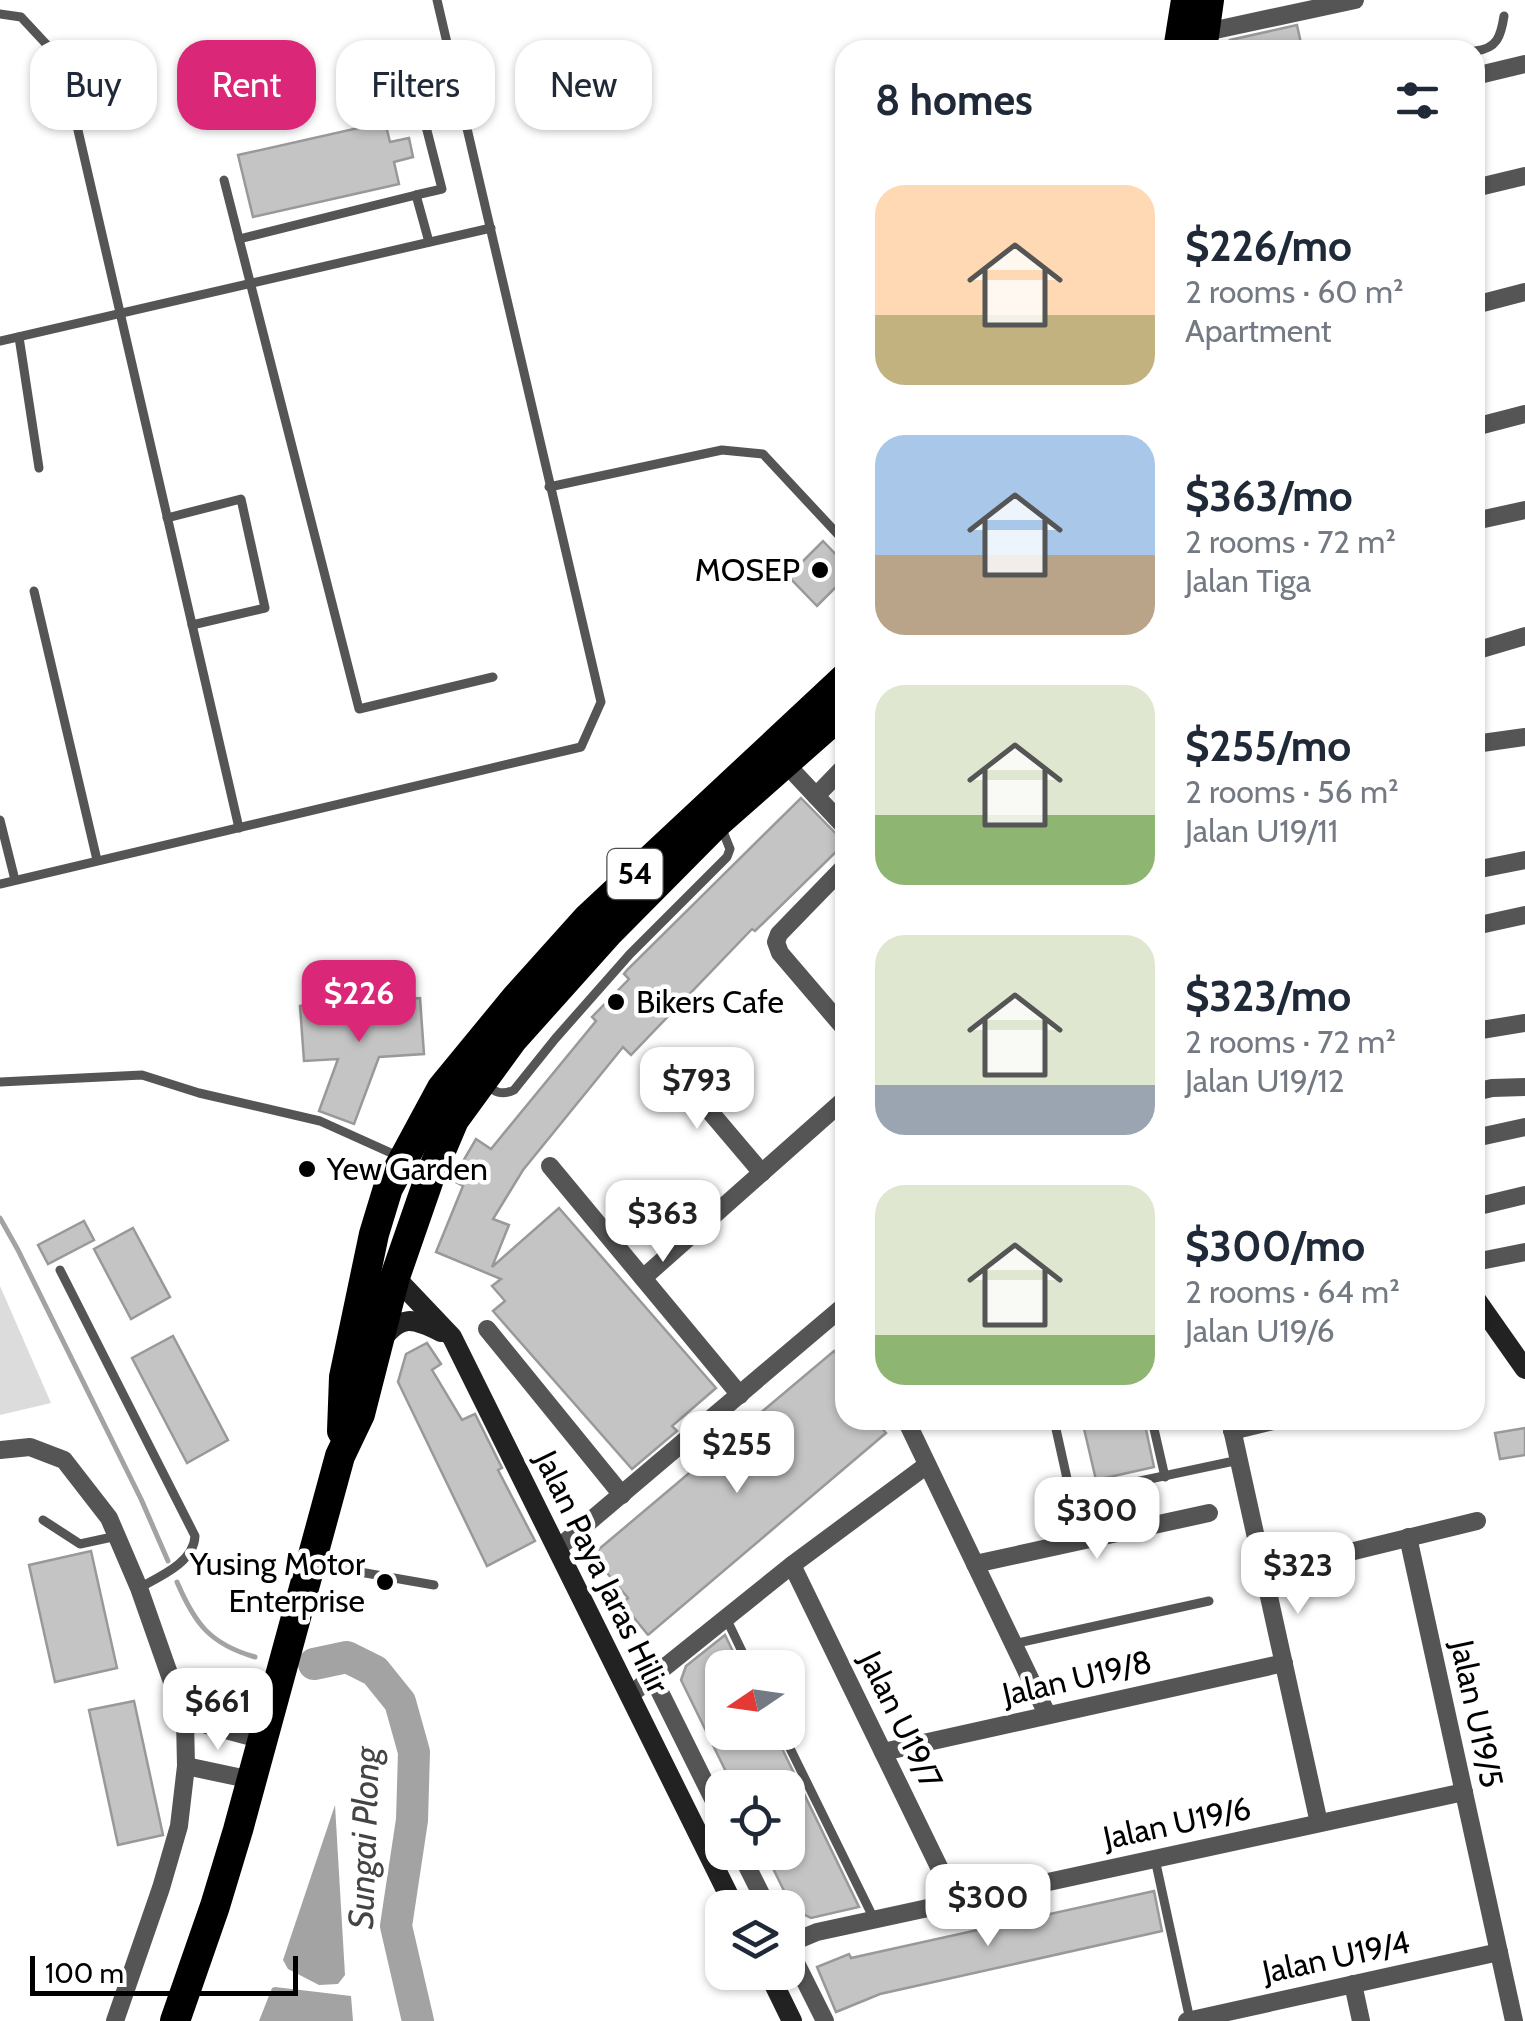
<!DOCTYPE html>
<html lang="en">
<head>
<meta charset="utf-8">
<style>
	body { margin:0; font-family:Cabin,sans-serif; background:#f6f6f7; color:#1f2937; height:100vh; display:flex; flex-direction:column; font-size:38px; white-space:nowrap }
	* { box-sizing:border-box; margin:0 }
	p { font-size:32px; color:#747a83 }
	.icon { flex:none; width:55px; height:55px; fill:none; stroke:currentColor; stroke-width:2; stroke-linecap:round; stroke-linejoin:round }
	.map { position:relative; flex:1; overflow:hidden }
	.drawer { position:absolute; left:835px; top:40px; width:650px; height:1390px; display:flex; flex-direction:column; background:#fff; border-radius:30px; box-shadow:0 2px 8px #0004 }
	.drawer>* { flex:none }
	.hud { position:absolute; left:30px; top:40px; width:655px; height:90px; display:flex; gap:20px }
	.needle { width:65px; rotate:257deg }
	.tools { position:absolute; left:705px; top:1650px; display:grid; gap:20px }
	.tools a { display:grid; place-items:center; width:100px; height:100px; border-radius:20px; background:#fff; box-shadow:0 2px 8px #0004; font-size:50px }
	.scale { position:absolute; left:30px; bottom:25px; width:268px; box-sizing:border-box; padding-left:10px; border:5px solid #000; border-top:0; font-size:28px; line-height:35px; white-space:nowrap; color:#000; -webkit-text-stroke:8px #fff; paint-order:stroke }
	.price { position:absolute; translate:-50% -85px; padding:0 22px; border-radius:20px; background:#fff; color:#222; font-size:32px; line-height:65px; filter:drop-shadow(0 2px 5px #0008) }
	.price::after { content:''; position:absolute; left:50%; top:60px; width:30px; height:22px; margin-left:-15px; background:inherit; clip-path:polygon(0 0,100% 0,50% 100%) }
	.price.active { background:#db2777; color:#fff }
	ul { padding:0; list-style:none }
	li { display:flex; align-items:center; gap:30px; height:250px; padding:0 40px }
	li span { display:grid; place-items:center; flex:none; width:280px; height:200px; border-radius:30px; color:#555 }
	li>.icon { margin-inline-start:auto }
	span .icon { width:120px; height:120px; fill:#fffc; stroke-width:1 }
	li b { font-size:42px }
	h2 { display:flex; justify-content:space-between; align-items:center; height:120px; padding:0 40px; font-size:42px }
	.chip { padding:0 35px; border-radius:30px; background:#fff; box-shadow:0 2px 8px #0004; font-size:35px; line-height:90px }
	.chip.active { background:#db2777; color:#fff }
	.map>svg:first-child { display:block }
</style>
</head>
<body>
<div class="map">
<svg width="1525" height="2021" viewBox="0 0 1525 2021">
	<rect width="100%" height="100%" fill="#fff"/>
	<polygon fill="#dcdcdc" points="0,1286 51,1403 0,1415"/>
	<g fill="#a3a3a3">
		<polygon points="335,1805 345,1975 338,1984 319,1985 288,1969 283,1960"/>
		<polygon points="275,1987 351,1996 353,2021 259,2021 272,1988"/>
	</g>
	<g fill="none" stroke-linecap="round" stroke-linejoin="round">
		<g stroke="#a3a3a3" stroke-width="5">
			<polyline points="0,1218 18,1250 141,1499 168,1561"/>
			<path d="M177 1582C195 1624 210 1644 255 1657"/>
		</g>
		<polyline stroke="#a3a3a3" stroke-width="32" points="314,1664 347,1657 375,1671 400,1702 414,1752 412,1820 396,1926 418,2021"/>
	</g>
	<g fill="#c4c4c4" stroke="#999" stroke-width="2.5">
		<polygon points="1297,25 1302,48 1233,50 1230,40"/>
		<polygon points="385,122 390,142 409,138 413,157 394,162 399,184 253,217 238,155"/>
		<polygon points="823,541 845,564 845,578 817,606 788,576"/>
		<polygon points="801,798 845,843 755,931 752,929 631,1055 623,1047 523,1170 493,1219 509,1225 492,1267 559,1208 716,1388 672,1426 677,1431 632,1469 493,1311 505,1301 492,1286 501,1279 436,1252 463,1186 452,1180 476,1139 491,1149 596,1021 592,1017 629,979 624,974 627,970"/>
		<polygon points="420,998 424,1054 379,1057 354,1124 319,1111 338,1059 304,1061 300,1006"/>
		<polygon points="84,1221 94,1240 48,1264 38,1245"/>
		<polygon points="133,1228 170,1297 131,1319 94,1249"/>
		<polygon points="173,1336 228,1440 187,1463 132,1358"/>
		<polygon points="427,1343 441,1364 432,1370 462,1420 475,1414 502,1468 498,1470 535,1541 487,1566 398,1382 406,1354"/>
		<polygon points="834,1351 845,1364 845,1420 875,1420 886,1433 648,1635 622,1603 628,1598 592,1555"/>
		<polygon points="1082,1420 1144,1420 1154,1467 1096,1480"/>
		<polygon points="1525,1428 1525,1455 1500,1459 1495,1433"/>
		<polygon points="91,1551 117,1668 55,1682 29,1565"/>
		<polygon points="725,1635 741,1668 722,1668 722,1732 774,1732 859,1907 811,1918 793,1909 765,1852 788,1852 788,1788 734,1788 681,1680 686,1666"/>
		<polygon points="134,1701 163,1835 118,1845 89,1710"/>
		<polygon points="1154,1891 1162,1931 880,1994 836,2012 817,1967 849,1954 851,1958"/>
	</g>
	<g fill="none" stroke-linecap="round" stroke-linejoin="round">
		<g stroke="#555" stroke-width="9">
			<polyline points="0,14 21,17 62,61 239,828"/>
			<path d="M1475 51C1497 49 1501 36 1504 16"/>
			<polyline points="224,180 359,709 493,677"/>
			<polyline points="416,195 442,189 422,111"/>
			<polyline points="239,239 416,195 429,242"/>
			<polyline points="19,337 39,468"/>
			<polyline points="0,341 491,228"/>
			<polyline points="549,487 722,450 763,454 845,542"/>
			<polyline points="167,518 241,499 265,608 192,625"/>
			<polyline points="34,591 97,860"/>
			<polyline points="0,820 15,880"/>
			<polyline points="0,884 581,747 601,702 437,0"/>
			<polyline points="0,1082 142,1075 199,1093 320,1121 400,1157"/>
			<path d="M485 1084C495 1092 501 1096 514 1090L555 1039 630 954 727 857 730 849 722 829"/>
			<path d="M60 1270 195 1536C194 1562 161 1576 139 1588"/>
			<polyline points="1054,1420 1068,1483 1074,1492 1079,1494 1239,1460"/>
			<polyline points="1152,1420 1165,1477"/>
			<polyline points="43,1520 80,1544 117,1536"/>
			<polyline points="314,1564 434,1585"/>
			<polyline points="726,1618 750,1668"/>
			<polyline points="1013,1644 1209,1601"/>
			<polyline points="782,1732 874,1919"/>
			<polyline points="1155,1859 1190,2020"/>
		</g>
		<g stroke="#555" stroke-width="18">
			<polyline points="1206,32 1355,0"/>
			<polyline points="1475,76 1525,64"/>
			<polyline points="1475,188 1525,176"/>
			<polyline points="1475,305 1525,292"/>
			<polyline points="1475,427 1525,414"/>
			<polyline points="1475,521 1525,510"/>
			<polyline points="1475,651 1525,636"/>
			<polyline points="1475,744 1525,737"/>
			<polyline points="786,764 845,827"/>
			<polyline points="816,796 845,766"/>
			<polyline points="845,866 779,934 776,942 780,953 845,1029"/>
			<polyline points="1475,870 1525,860"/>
			<polyline points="1475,926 1525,915"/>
			<polyline points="1475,1031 1525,1023"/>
			<polyline points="667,1061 762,1173"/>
			<polyline points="1475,1092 1492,1088 1525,1087"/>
			<polyline points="1475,1138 1525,1127"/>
			<polyline points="550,1166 740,1395"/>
			<polyline points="1475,1207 1525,1195"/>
			<polyline points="1475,1262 1525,1252"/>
			<polyline points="643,1278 845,1099"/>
			<polyline points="487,1329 622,1495"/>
			<polyline points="906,1420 1047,1714"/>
			<polyline points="1230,1420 1319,1823"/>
			<polyline points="1232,1431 1277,1420"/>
			<polyline points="0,1450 30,1447 64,1460 109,1518 139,1588 185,1719 186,1766 179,1826 161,1888 115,2021"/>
			<polyline points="1408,1537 1514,2021"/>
			<polyline points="557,1549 845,1305"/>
			<polyline points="975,1564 1209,1513"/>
			<polyline points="792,1565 956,1902"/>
			<polyline points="1264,1573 1477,1521"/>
			<polyline points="653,1678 722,1817"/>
			<polyline points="630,1695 792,1565 927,1465"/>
			<polyline points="185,1719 263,1740"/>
			<polyline points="883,1752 1284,1663"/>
			<polyline points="186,1766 252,1780"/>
			<polyline points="740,1852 768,1908"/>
			<polyline points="788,1944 817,1932 1464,1792"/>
			<polyline points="788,1947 825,2021"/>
			<polyline points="1353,1984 1361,2021"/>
			<polyline points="1187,2021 1499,1952"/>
		</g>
		<g stroke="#222" stroke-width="20">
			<polyline points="395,1277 452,1337 735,1908"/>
			<polyline points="1475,1298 1525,1369"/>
			<path d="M381 1341C401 1314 413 1318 441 1332"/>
			<polyline points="768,1972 792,2021"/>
		</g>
		<g stroke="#000" stroke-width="30">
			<polyline points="1178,50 1186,0"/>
			<polyline points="1202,50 1209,0"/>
			<polyline points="342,1431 344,1377 374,1234 388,1188 442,1088 516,998 587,919 845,678"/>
			<polyline points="175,2021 215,1906 238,1830 340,1456 360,1414 395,1277 429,1179 454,1120 513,1039 608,933 718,822 845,710"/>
		</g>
	</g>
	<g fill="#000" stroke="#fff" stroke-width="4">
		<circle cx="820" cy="570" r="10"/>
		<circle cx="616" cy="1002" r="10"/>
		<circle cx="307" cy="1169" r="10"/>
		<circle cx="385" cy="1582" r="10"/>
	</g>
	<g text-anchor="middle" stroke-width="9" stroke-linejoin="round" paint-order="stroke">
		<rect fill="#fff" stroke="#4c4c4c" stroke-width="2.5" x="607.5" y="849" width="55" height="50" rx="8"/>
		<g font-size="30" font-weight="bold" fill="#000">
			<text x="635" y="884">54</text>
		</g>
		<g font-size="32" fill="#000" stroke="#fff" text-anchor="end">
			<text x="800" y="581">MOSEP</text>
			<text x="636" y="1013" text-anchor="start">Bikers Cafe</text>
			<text x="327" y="1180" text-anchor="start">Yew Garden</text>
			<text x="365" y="1575">Yusing Motor<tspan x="365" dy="37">Enterprise</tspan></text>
		</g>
		<g font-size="32" fill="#000" stroke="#fff">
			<text transform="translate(602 1572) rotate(64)" y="11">Jalan Paya Jaras Hilir</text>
			<text transform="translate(1077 1678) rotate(-13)" y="11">Jalan U19/8</text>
			<text transform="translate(1477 1714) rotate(78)" y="11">Jalan U19/5</text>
			<text transform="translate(901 1720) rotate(64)" y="11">Jalan U19/7</text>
			<text transform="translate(1177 1823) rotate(-12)" y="11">Jalan U19/6</text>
			<text transform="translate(1336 1957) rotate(-12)" y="11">Jalan U19/4</text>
		</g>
		<g font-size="35" font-style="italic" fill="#444" stroke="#fff">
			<text transform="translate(364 1838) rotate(-88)" y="12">Sungai Plong</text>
		</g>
	</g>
</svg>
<div class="tools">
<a><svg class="needle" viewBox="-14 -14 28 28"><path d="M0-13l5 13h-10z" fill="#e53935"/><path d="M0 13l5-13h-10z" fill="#747a83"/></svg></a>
<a><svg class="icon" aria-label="locate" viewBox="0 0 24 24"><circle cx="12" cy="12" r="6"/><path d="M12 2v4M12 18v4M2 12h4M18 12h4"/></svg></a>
<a><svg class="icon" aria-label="layers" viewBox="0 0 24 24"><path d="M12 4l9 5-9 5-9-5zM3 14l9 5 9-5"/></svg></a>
</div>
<div class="scale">100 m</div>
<b class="price active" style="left:359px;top:1045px">$226</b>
<b class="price" style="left:697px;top:1132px">$793</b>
<b class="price" style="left:663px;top:1265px">$363</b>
<b class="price" style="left:737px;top:1496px">$255</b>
<b class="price" style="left:1097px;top:1562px">$300</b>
<b class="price" style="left:1298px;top:1617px">$323</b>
<b class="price" style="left:218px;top:1753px">$661</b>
<b class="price" style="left:988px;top:1949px">$300</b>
<div class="hud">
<a class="chip">Buy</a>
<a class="chip active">Rent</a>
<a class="chip">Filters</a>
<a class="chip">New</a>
</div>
<section class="drawer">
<h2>8 homes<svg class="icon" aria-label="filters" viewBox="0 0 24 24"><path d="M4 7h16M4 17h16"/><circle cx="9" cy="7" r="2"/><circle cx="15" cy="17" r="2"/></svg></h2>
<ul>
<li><span style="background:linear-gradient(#ffd9b3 65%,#c2b280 0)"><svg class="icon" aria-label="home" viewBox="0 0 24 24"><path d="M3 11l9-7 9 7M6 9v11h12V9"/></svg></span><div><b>$226/mo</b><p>2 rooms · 60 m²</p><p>Apartment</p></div></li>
<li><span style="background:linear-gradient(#a9c7e8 60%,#b9a48a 0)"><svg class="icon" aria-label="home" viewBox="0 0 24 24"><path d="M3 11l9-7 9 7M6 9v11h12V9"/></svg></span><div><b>$363/mo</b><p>2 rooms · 72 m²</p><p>Jalan Tiga</p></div></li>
<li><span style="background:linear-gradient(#dfe7d0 65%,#8fb573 0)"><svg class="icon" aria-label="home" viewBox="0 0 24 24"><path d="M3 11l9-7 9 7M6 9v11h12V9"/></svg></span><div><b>$255/mo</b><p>2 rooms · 56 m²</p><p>Jalan U19/11</p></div></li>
<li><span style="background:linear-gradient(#dfe7d0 75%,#9aa5b1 0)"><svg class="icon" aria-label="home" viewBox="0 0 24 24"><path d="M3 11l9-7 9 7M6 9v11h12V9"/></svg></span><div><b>$323/mo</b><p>2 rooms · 72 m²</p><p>Jalan U19/12</p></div></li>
<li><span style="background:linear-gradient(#dfe7d0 75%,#8fb573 0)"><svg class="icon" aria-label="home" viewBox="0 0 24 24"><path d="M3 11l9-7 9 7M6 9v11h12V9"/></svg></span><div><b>$300/mo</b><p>2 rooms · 64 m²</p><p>Jalan U19/6</p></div></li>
</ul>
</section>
</div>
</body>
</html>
